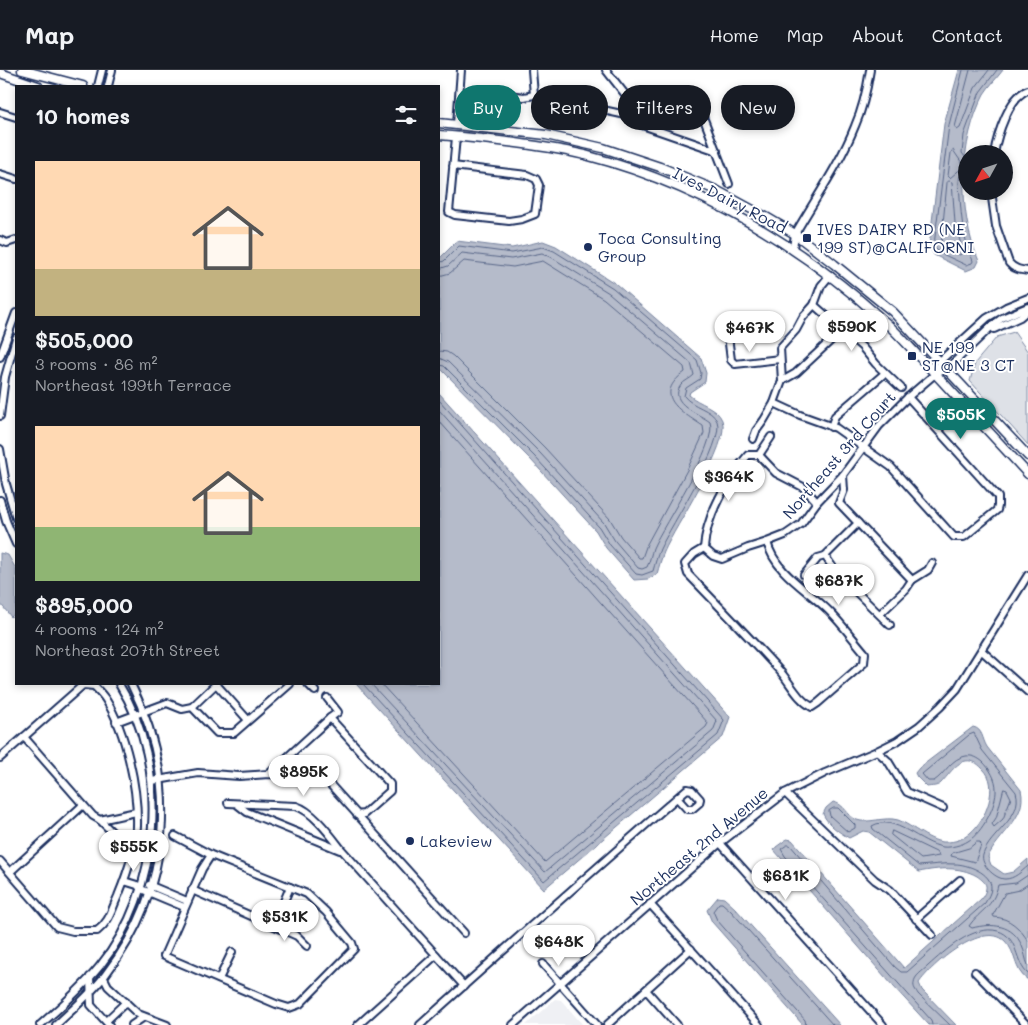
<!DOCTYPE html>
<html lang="en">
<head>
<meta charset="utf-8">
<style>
	body { margin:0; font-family:Mali,sans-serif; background:#20242c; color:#f1f3f6; height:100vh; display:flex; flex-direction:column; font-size:19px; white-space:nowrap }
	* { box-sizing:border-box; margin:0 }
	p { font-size:16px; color:#9ea1a6 }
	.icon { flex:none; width:28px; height:28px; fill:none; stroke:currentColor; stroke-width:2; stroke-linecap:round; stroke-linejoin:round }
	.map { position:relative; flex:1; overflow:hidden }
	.side { position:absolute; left:15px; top:15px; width:425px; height:600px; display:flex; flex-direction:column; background:#171b24; border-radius:0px; box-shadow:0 2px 8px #0003 }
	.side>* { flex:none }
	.guide { position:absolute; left:455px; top:15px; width:475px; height:45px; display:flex; gap:10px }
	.needle { width:32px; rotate:230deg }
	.controls { position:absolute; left:958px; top:75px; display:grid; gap:10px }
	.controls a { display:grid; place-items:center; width:55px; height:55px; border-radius:50%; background:#171b24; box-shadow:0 2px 8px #0003; font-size:25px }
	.price { position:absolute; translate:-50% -42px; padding:0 11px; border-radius:18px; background:#fff; color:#222; font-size:16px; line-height:32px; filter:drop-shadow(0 1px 2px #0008) }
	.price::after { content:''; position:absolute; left:50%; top:30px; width:15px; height:11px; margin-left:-8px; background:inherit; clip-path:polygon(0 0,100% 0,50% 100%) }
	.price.on { background:#0f766e; color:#fff }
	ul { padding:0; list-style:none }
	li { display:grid; align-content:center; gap:10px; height:265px; padding:0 20px }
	li span { display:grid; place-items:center; height:155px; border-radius:0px; color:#555 }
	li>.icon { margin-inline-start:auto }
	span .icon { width:90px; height:90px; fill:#fffc; stroke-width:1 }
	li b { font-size:21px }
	h2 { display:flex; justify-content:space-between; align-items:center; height:60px; padding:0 20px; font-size:21px }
	.pill { padding:0 18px; border-radius:22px; background:#171b24; box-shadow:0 2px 8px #0003; font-size:18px; line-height:45px }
	.pill.on { background:#0f766e; color:#fff }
	header { display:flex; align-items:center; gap:30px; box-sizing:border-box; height:70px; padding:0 25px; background:#171b24; border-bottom:1px solid #363941 }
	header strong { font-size:24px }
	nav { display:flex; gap:28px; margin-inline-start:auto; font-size:18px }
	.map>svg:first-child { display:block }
</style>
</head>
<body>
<header>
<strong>Map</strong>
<nav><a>Home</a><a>Map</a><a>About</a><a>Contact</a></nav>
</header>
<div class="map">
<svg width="1028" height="955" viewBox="0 0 1028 955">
	<rect width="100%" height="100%" fill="#fff"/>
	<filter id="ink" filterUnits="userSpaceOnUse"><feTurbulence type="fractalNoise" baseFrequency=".02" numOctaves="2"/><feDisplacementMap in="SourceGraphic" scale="10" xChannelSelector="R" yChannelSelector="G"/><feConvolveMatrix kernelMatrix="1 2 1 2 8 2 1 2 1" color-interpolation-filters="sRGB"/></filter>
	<g filter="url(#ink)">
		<polygon fill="#eff0f4" points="555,929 561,930 583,955 526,955"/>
		<polygon fill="#dee1e7" stroke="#7c88a2" points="1014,262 1028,282 1028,375 970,311 975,293 997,267"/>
		<g fill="#b5bbca" stroke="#77839f">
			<path d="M959 0H1003C997 8 989 16 984 24 959 71 957 142 979 191L976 197 966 201 934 185 929 176 944 54Z"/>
			<path d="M457 171 512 178 543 171 556 176 616 214 701 288 706 303 705 312 690 322 689 325C699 334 717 337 722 350 732 372 674 458 664 482 661 489 659 497 657 504L648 509 634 510 606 478 596 461 531 390 439 297V189Z"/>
			<polygon points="439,323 730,647 723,667 544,819 356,614 439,614"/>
			<polygon points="0,483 8,485 16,499 16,543 11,547 0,533"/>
			<path d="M973 657C983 659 982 669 987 677L1021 720C1028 747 998 765 988 787L991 795 1004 804 1013 802 1028 789V910C1013 900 1017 883 1005 871 983 850 931 895 919 913L922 920 956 955H929L893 916 774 780 776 777 787 769 792 770 904 898 981 829C983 826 986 822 986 818 987 813 981 809 977 806 959 796 939 798 919 802L869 762 863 761 849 768C839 762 828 755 823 744L826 738 833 732C845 734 847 746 857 750 867 754 885 746 898 750 912 755 931 773 946 772 955 772 964 769 970 763 986 750 1000 715 983 699 980 696 977 693 974 692 959 686 950 704 941 713 937 717 932 716 927 717L917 707 915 703 919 698Z"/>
			<polygon points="718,827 724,828 735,838 840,955 803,955 712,852 707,840"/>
		</g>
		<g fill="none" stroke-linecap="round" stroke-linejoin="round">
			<g stroke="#596789" stroke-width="1">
				<path d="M963 0 949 55 934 175 938 182 966 195 972 193 973 191C961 162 961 142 959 112L960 106 966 104"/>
				<polyline points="970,0 955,57 957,60 960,58 975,18 989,0"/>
				<polygon points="953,80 964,96 950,108 948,106 951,83"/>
				<polyline points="966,88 962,83 964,65 980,22 997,0"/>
				<polygon points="949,111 952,112 955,153 963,182 960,185 943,177 941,174 947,113"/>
				<path d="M439 193 444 191 459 176 512 183 543 177 554 181 613 218 697 290 701 303 700 309 686 318 684 326C692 337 712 339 717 351 726 371 670 457 660 479 657 486 655 494 653 501L642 505 636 504 610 475 599 457 535 387 444 296 439 295"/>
				<path d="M439 199 448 196 462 183 511 189 542 183 551 187 609 223 691 293 694 305C690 309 684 311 681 315 667 333 700 344 710 352 719 372 663 455 653 478 651 484 650 491 647 497L642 499 638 498 615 471 604 453 540 383 448 292 439 288"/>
				<path d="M439 206 450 203 464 191 513 197 543 191 604 229 684 297 685 302C651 326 682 342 703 356L704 363 687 400 647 474 642 488H639L621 467 610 449 545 378 453 286 447 282 439 281"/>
				<polyline points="363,614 544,811 718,665 724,650 439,330"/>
				<polyline points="371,614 545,802 713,661 717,651 439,340"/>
				<polyline points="381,614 545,792 706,657 708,653 439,351"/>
				<polygon points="1004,719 1007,720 1011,728 1003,749 994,757 992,754 996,748"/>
				<polygon points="834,738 838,738 855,755 855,758 848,762 830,746 829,741"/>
				<polygon points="892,761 938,783 939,786 921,789 891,765"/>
				<polygon points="977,772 980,772 981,775 975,792 951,786 952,783 969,778"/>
				<path d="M1028 805 1016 813 998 815C993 838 981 839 969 856L972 858C992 853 1013 854 1022 876 1025 882 1025 889 1028 895"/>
				<path d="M1028 814 1019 820 1005 823 993 845 994 847C1010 848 1020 858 1028 871"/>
				<polyline points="806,955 805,950 717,850 713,841 719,833 722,833 731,841 833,955"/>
				<path d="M932 955 931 950 785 786 781 779 787 775H790L895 897 901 902H907L985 833C987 829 991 823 991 818 992 803 967 794 955 794 943 793 931 795 919 796L873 759 872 756C894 743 921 774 943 777 950 778 962 775 968 771 982 763 997 735 996 719 996 709 990 699 983 692 978 688 973 685 966 686 951 688 945 704 934 711H928L922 704 969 665 974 663 982 680 1016 722C1024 747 989 764 983 785 980 794 995 809 1005 809 1014 809 1021 802 1028 796"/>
				<path d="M950 955 918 924C916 920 913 918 914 913 914 906 923 901 928 896 945 881 973 854 998 861 1019 867 1014 892 1028 904"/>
			</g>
			<defs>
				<g id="minor">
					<polyline points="532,0 534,25"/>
					<polyline points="606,0 628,28 626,45"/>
					<polyline points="98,16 102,0"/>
					<polyline points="108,16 112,0"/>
					<polyline points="478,21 524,27 534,25 626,45 642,55 717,81"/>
					<polyline points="672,29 695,26 729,114"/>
					<polyline points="0,42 16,47"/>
					<polyline points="457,54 461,0"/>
					<path d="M994 84C997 66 1009 26 1028 20"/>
					<polyline points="453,96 527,105 536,109 539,115 535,144 522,149 509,151 455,145 449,142 456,67"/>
					<polyline points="0,104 16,109"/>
					<path d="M991 121 996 156 1009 193C1014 199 1020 200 1028 201"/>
					<polyline points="0,170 7,173 16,170"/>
					<path d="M793 178 795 164C815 129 840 94 855 56 863 38 867 19 870 0"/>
					<polyline points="814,235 862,277 876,294 901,318"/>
					<polyline points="994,259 1020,247 1028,240"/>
					<polyline points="728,266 731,290 735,294 780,289"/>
					<polyline points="0,287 16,243"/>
					<polyline points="935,304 940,291 987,248 1006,237 1028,228"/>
					<polyline points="782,311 780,278 796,260 803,247 814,235 821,216 830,205"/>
					<polyline points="774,333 800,345 836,358 891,397 954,467 964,467 997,440 998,436 998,427 908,327"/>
					<polyline points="0,346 5,307 16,268"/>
					<polyline points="831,357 835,346 885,303"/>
					<polyline points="753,369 756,361 764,350 774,333 782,311 796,303 842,260"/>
					<polyline points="0,379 6,414 16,448"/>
					<polyline points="759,385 776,403 803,417 817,432"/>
					<polyline points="759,385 771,367"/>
					<polyline points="843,405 844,420 839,433 912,510"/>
					<polyline points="0,430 6,451 16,474"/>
					<path d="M704 478 694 484 685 494 688 504C719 536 749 567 779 600 790 612 797 629 812 637L818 633 864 593 865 583C853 569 842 554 829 541 808 520 775 503 767 472"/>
					<polyline points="704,478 713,486 722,489 748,478 767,472 785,465 801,454 817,432 843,405 879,356 908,327 935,304 947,299 993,255 1002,248 1028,237"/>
					<path d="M704 478C706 446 727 409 748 385H759"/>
					<polyline points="825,486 836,502 890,555"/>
					<polyline points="804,505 818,488 825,486 858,453"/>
					<polyline points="880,544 906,519 912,510 928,500 932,493"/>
					<polyline points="982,581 1028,622"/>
					<polyline points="216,614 248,650"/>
					<polyline points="308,614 315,621"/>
					<polyline points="327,628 338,642 330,648"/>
					<polyline points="192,637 217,663 234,663 290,614"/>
					<polyline points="116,652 167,633 182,639 192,637 216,614"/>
					<polyline points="24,667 93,746 100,750 132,782"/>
					<polyline points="877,681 888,691 907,722 943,738"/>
					<path d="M0 688 83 615 94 616C98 620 103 625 106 630 126 662 138 718 137 756 136 779 127 804 118 826 111 841 110 851 97 861H73L57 857 0 791"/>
					<polyline points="269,704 330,648 390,714 390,721 364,744 357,745"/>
					<polyline points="152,711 198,703 239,706 269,704 316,708 327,711 464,863"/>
					<polyline points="785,723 875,810 890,820 932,865"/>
					<path d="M228 733 296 736C313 741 331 766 342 780L464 916"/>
					<polyline points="238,735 247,742 340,780"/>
					<polyline points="100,750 136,742"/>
					<polyline points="175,766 211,785 307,824 326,842 352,873 354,879 300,934 289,938 276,934 164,886 202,799 211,785"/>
					<polyline points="720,773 883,955"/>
					<polyline points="10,802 83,735"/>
					<polyline points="124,811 137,815 141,819 184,837"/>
					<polyline points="149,815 187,831"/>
					<polyline points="192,820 297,866 307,876"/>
					<polyline points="650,834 759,955"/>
					<polyline points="916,849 960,810"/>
					<polyline points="274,855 290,817"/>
					<polyline points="543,894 597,955"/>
					<polyline points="975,902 1027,955"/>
					<polyline points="90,907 91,935 109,955"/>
					<polyline points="104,908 108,916 138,944 167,955"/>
					<polyline points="219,909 232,882"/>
					<polyline points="646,920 677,955"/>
					<polyline points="106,951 126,932"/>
					<path d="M40 955C61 937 82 918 100 896 161 820 171 698 119 614"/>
					<path d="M56 955C73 939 92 923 106 904 172 818 179 709 131 614"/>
					<polyline points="132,955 144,947"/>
					<polyline points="358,955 436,885"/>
					<path d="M420 955C508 876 597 797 687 719L692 720 700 729 699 733 692 739H687L677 728"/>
					<polyline points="513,955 720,773 785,723 825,703 877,681 897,671 919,656 940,637 957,619 1028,505"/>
					<polyline points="607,955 691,879"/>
				</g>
				<g id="major">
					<polyline points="22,0 83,16"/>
					<polyline points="0,3 38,16"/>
					<polyline points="439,53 546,65 603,78 660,97 716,120 766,147 795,164 834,194 893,242 1028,386"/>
					<path d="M439 65C487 69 538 74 585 85 697 114 797 173 883 250 899 264 913 281 928 296 961 332 995 368 1028 404"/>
				</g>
			</defs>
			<use href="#minor" stroke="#1b2f5e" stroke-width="10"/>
			<use href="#major" stroke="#1b2f5e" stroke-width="11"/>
			<use href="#minor" stroke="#fff" stroke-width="6"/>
			<use href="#major" stroke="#fff" stroke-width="8"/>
		</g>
	</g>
	<g fill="#1b2f5e" stroke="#fff" stroke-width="2">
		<rect x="802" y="163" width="10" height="10" rx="2.5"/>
		<circle cx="588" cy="177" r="5"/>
		<rect x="907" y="281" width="10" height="10" rx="2.5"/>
		<circle cx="410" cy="771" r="5"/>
	</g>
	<g text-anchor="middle" stroke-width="4" stroke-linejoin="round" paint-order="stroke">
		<g font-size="16" fill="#1b2f5e" stroke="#fff">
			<text transform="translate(730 130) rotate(27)" y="6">Ives Dairy Road</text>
			<text transform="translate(839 385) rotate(-49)" y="6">Northeast 3rd Court</text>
			<text transform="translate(699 776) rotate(-40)" y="6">Northeast 2nd Avenue</text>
		</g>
		<g font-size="16" fill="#1b2f5e" stroke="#fff" text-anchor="start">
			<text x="817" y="165">IVES DAIRY RD (NE<tspan x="817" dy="18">199 ST)@CALIFORNI</tspan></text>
			<text x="598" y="174">Toca Consulting<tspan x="598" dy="18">Group</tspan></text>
			<text x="922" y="283">NE 199<tspan x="922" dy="18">ST@NE 3 CT</tspan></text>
			<text x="420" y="777">Lakeview</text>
		</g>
	</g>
</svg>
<div class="controls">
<a><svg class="needle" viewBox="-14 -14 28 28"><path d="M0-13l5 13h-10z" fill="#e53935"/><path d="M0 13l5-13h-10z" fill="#9ea1a6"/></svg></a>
</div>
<b class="price" style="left:852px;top:282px">$590K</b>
<b class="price" style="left:750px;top:283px">$467K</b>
<b class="price on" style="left:961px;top:370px">$505K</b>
<b class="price" style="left:729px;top:432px">$364K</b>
<b class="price" style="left:839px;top:536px">$687K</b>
<b class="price" style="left:304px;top:727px">$895K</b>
<b class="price" style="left:134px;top:802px">$555K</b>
<b class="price" style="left:786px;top:831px">$681K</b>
<b class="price" style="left:285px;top:872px">$531K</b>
<b class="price" style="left:559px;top:897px">$648K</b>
<div class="guide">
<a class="pill on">Buy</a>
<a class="pill">Rent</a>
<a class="pill">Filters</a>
<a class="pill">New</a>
</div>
<section class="side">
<h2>10 homes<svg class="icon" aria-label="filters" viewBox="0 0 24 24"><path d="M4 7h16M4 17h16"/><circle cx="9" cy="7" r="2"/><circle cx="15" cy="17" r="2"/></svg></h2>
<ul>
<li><span style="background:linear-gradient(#ffd9b3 70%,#c2b280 0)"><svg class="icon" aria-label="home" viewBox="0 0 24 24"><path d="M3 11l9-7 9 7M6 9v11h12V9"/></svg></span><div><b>$505,000</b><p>3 rooms · 86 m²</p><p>Northeast 199th Terrace</p></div></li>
<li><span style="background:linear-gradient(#ffd9b3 65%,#8fb573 0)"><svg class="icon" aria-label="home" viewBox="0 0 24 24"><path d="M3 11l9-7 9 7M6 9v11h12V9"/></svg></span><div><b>$895,000</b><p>4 rooms · 124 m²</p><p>Northeast 207th Street</p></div></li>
</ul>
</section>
</div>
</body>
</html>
